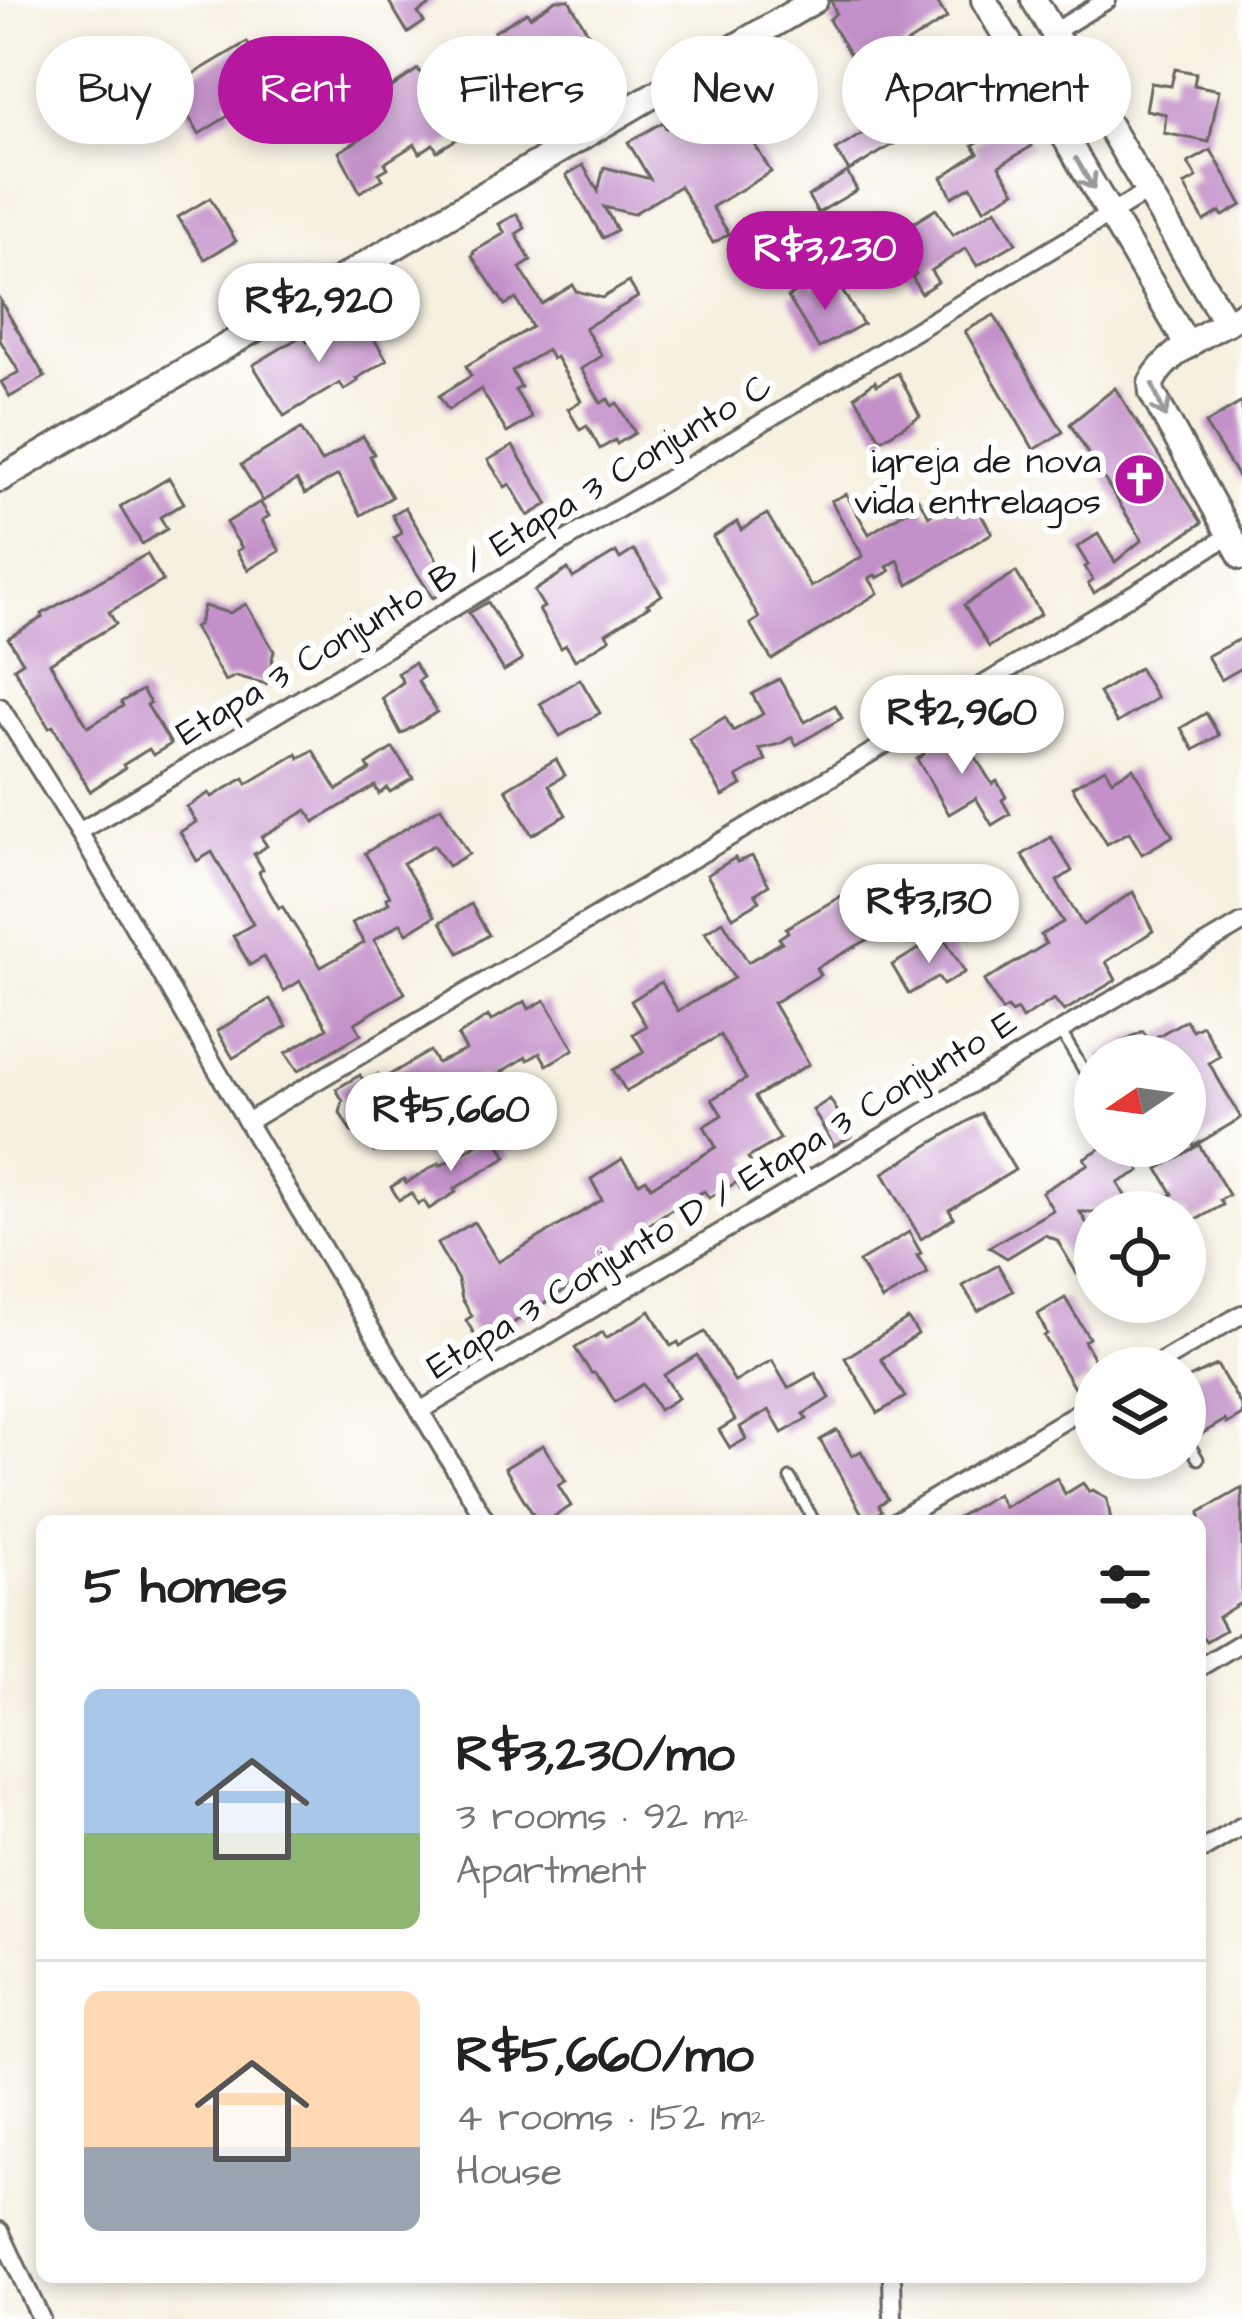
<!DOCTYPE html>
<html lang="en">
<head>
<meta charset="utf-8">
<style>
	body { margin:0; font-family:"Architects Daughter",sans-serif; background:#f6f6f6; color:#222; height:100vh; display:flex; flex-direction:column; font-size:45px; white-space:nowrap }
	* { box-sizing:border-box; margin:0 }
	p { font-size:39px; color:#767676 }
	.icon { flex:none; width:66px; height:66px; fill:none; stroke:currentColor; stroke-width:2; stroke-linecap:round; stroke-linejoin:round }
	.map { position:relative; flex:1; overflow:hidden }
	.details { position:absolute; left:36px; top:1515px; width:1170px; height:768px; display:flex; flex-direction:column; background:#fff; border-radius:18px; box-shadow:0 6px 18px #0003 }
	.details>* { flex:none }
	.hud { position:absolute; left:36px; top:36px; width:1170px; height:108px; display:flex; gap:24px }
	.needle { width:78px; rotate:257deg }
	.controls { position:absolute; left:1074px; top:1035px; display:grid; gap:24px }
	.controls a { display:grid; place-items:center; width:132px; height:132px; border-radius:50%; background:#fff; box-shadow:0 6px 18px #0003; font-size:60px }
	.price { position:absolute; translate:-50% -102px; padding:0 27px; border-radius:42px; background:#fff; color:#222; font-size:39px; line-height:78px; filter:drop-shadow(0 3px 6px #0008) }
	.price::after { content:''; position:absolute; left:50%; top:72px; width:36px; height:27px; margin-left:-18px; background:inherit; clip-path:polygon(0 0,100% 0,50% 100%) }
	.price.selected { background:#b5179e; color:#fff }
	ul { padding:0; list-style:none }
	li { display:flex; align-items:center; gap:36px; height:300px; padding:0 48px }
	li+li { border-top:3px solid #e0e0e0 }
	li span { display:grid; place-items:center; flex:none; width:336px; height:240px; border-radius:18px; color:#555 }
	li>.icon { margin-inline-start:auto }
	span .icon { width:144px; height:144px; fill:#fffc; stroke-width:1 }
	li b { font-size:51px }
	h2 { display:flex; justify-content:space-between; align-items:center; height:144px; padding:0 48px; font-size:51px }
	.tag { padding:0 42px; border-radius:54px; background:#fff; box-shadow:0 6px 18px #0003; font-size:42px; line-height:108px }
	.tag.selected { background:#b5179e; color:#fff }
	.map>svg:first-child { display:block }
</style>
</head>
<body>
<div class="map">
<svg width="1242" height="2319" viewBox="0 0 1242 2319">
	<rect width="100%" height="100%" fill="#fff"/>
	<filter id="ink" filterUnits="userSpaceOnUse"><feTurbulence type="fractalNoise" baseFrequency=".00833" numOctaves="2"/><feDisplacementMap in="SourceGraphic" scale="24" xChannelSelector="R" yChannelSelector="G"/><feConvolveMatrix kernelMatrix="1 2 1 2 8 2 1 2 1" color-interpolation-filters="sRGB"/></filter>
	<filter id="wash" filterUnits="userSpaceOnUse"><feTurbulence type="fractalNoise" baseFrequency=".004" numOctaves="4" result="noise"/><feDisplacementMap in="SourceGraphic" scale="48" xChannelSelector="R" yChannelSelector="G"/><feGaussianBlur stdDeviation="2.7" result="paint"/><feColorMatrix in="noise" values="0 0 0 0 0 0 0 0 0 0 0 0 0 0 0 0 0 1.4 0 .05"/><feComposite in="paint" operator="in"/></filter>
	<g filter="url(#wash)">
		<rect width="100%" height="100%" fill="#f6f0e0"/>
		<g id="blocks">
			<g fill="#c390c9">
				<polygon points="388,0 438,0 418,13 424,22 408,33"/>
				<polygon points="556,0 569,0 588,33 547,58 554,69 526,86 494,32 527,12 530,17"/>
				<polygon points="831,0 936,0 947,18 892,53 912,87 918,84 930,104 960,86 968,99 930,122 934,129 918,139 914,132 849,171 836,150 888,118 829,20 836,13"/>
				<polygon points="247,42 267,76 226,101 233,113 199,134 183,107 170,115 158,95"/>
				<polygon points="418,69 448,120 457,115 467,133 437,151 433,144 420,153 415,144 385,163 388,168 379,173 383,179 360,192 339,152 363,137 343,105 365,92 371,102"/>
				<polygon points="1175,69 1196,73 1194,85 1219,90 1209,142 1164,133 1166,114 1146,110 1151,83 1171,86"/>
				<polygon points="713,102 726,125 739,118 771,172 712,207 729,234 713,243 680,186 633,214 604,207 617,230 603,238 566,175 583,165 598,191 604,167 650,179 628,142 663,122 666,128"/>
				<polygon points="1018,118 1032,146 999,166 1015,191 984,209 971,186 952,197 942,177 978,153 973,145"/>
				<polygon points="1211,150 1242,205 1223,216 1220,212 1204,221 1184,185 1197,178 1188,163"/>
				<polygon points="847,172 857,190 818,213 808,196"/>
				<polygon points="210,198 236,241 205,259 178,217"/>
				<polygon points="936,209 953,235 996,209 1016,243 977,266 966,248 931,271 938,282 921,293 912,277 916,274 892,236"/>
				<polygon points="517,214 525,228 516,234 531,261 520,268 542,304 573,285 576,291 602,298 629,282 638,297 585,328 602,356 581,369 601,403 608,399 612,406 617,403 635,433 617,444 615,440 600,449 587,426 580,430 568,409 581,401 556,357 552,359 547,350 512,371 521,387 515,390 532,418 507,433 481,389 448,410 439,396 471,376 466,366 532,327 516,299 505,305 472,256 474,254 473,252 505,233 499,224"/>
				<polygon points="836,281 863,324 819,348 788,297 808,285 812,292"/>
				<polygon points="0,300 45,377 10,397 1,382 19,372 0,340"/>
				<polygon points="994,315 1063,432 1034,450 965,331"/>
				<polygon points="360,322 367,333 369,331 387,360 356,379 358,381 344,390 340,383 284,416 253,365 303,335 307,342 340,323 345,332"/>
				<polygon points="898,373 920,416 881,440 855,396 875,381 877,385"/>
				<polygon points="1115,388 1202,523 1094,593 1088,584 1093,580 1085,567 1088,565 1077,547 1098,534 1115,562 1142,540 1070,424"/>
				<polygon points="1242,402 1242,483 1205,424"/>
				<polygon points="301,429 321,462 363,436 374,454 370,456 376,470 392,497 361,515 338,475 305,494 297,480 263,501 241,465"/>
				<polygon points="513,446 548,504 528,516 510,484 505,487 488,460"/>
				<polygon points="169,478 184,503 160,517 167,529 142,544 120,507"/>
				<polygon points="968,493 992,533 908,585 898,560 887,567 890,571 877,578 875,575 869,578 878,593 772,660 750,624 759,618 713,537 737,522 741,530 767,514 811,587 863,556 831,501 846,494 869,534 908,510 905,506 918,498 929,516"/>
				<polygon points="260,502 269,516 262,520 280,551 248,570 237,551 242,548 226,523"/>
				<polygon points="405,507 453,586 433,598 394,538 402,533 392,515"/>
				<polygon points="634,550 662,595 647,604 649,606 606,633 610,639 575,660 566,645 561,648 539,610 544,607 534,591 568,569 573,578 616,552 620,559"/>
				<polygon points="147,554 163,581 109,612 116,624 50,663 88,727 123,706 121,702 142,690 150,703 147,705 171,744 153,755 149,749 123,765 125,768 90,791 53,726 49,728 14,668 23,662 8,638 43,617 42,614"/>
				<polygon points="1016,572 1041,614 989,647 964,605"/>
				<polygon points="488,602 522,660 504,671 469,613"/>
				<polygon points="246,604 274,651 266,684 236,676 225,681 194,627 199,624 204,606 230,613"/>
				<polygon points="1242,638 1242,668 1221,680 1207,656"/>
				<polygon points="414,663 423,677 418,681 437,712 401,734 382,698 403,682 398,673"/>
				<polygon points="1139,668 1157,698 1117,723 1099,693"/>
				<polygon points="580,679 600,713 560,736 540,704"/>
				<polygon points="779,679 805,722 835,705 842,718 796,745 792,737 780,744 759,749 766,760 737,777 742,785 723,796 689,739 725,717 733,731 763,714 752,694"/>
				<polygon points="1206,713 1219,735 1194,750 1181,728"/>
				<polygon points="962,727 976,750 973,753 992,784 997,781 1006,797 1002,800 1010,814 992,825 976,798 949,814 917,759 924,754 922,751"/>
				<polygon points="393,748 413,778 390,792 387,788 379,794 375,786 314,822 307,810 261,837 267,846 254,854 263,869 259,872 260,875 279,908 282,906 321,967 364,943 352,923 389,903 386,898 390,896 365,853 441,807 469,854 448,866 434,845 403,863 435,916 407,933 401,923 374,940 405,993 355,1023 361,1034 298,1071 286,1053 327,1028 300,981 284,991 264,957 250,965 233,936 253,924 212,852 197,861 180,832 196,822 187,807 209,793 212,797 244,778 247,784 297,754 299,758 313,750 337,790 370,770 367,765"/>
				<polygon points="556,759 565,775 549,785 566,815 532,835 506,789"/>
				<polygon points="1105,768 1112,780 1133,768 1173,836 1142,854 1129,832 1107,844 1072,787"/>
				<polygon points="1051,837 1072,871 1057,881 1083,925 1133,892 1153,931 1106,962 1116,980 1064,1011 1054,999 1022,1019 1017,1010 1011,1013 1008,1008 1002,1011 984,981 1046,944 1041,935 1063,922 1022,855"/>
				<polygon points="752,856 769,885 755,894 760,901 733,917 707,875 735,858 737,862"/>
				<polygon points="843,895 851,908 870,897 889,928 816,968 820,975 773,1003 809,1064 755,1097 780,1139 748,1158 760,1177 740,1188 737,1182 709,1198 704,1191 667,1212 623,1243 631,1256 584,1284 581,1280 480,1344 466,1320 472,1316 462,1299 458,1280 437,1244 474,1222 498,1262 602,1200 591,1179 622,1159 639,1183 646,1179 651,1187 716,1147 704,1126 722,1115 712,1099 746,1079 720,1035 626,1091 613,1070 644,1052 633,1034 646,1026 631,1001 661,982 678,1011 734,978 705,932 723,921 748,962 782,942 779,938 788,932 786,928"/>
				<polygon points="471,904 489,935 459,953 441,922"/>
				<polygon points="942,935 965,972 943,985 938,977 909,994 892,965"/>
				<polygon points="270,999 287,1026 233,1058 217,1031"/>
				<polygon points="545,1000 574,1049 547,1065 540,1053 528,1060 526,1057 485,1082 482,1076 455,1092 463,1106 425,1129 422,1125 374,1152 364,1135 351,1132 340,1113 343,1101 336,1089 360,1075 364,1082 378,1074 381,1080 430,1051 437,1063 466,1050 458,1036 488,1016 491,1021 525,1001 529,1009"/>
				<polygon points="1186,1020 1192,1030 1202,1025 1220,1056 1209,1063 1241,1118 1194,1146 1185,1131 1185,1056 1094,1056 1143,1031 1149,1041"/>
				<polygon points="830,1099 852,1136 834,1146 813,1110"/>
				<polygon points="981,1113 1015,1170 949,1210 954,1218 921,1239 883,1173"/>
				<polygon points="494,1135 507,1157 454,1189 456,1192 429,1209 424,1201 418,1204 411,1193 399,1200 391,1187 404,1179 406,1183 439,1163 440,1166"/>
				<polygon points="1199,1145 1229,1195 1220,1200 1223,1205 1192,1222 1185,1212 1143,1212 1173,1194 1158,1169"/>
				<polygon points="1105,1146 1126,1146 1140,1171 1118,1183 1134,1212 1080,1212 1095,1237 1095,1263 1077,1274 1057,1240 1045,1235 1007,1258 989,1247 1053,1210 1042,1192 1088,1164 1084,1158"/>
				<polygon points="909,1232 921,1253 917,1255 928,1273 882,1300 859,1262"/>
				<polygon points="998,1265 1013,1291 978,1311 963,1286"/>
				<polygon points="1065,1298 1089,1338 1084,1341 1096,1363 1085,1369 1090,1379 1074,1388 1044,1336 1047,1334 1038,1314"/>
				<polygon points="650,1311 671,1346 678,1342 680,1346 705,1332 735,1382 772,1360 788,1388 815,1373 830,1398 803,1414 807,1419 782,1433 769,1410 740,1427 746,1439 730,1448 719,1430 735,1420 697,1355 664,1375 678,1398 659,1410 643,1384 615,1402 604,1384 594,1373 591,1373 575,1348 603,1332 606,1338"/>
				<polygon points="908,1319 918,1334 881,1359 905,1397 878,1413 845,1358"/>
				<polygon points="1217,1365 1242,1407 1242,1415 1227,1424 1225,1420 1198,1436 1185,1415 1185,1380"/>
				<polygon points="837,1430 852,1456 861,1451 888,1499 879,1505 882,1511 866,1521 820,1440"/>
				<polygon points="543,1445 566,1481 558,1485 571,1506 547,1521 537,1521 505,1468"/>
				<polygon points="1057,1478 1065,1494 1083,1483 1089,1492 1093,1490 1107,1499 1111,1521 951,1521 997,1494 1004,1507"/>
				<polygon points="1242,1488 1242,1602 1218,1617 1225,1630 1206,1641 1200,1634 1200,1512"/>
			</g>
		</g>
	</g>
	<g filter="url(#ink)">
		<use href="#blocks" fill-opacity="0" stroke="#686661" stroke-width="3"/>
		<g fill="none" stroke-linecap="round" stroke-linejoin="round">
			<defs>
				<g id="lane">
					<polyline points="1061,1032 1095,1089"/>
					<polyline points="1185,1437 1198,1459"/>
					<polyline points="790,1478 814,1521"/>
				</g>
				<g id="street">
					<polyline points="1052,33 1107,0"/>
					<polyline points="0,707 79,832 247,1122 486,1521"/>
					<polyline points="79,832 1147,192"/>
					<polyline points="247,1122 831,777 1229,536"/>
					<polyline points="1151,1368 1242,1314"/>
					<polyline points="420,1411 1242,923"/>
					<polyline points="896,1521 1095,1402"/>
					<polyline points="1200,1667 1242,1642"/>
					<polyline points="1200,1851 1242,1826"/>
					<polyline points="0,2231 41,2319"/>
					<polyline points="892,2277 893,2319"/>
				</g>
				<g id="secondary">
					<polyline points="984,0 1188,346"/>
					<polyline points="1034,0 1226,323"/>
					<path d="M1242 314C1211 331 1167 351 1151 383L1152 393 1242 557"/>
					<polyline points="0,479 815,0"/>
				</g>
			</defs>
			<use href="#lane" stroke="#686661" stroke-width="15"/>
			<use href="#street" stroke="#686661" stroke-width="22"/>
			<use href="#secondary" stroke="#686661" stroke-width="30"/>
			<use href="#lane" stroke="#fff" stroke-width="9"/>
			<use href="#street" stroke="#fff" stroke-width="16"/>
			<use href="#secondary" stroke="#fff" stroke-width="24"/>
		</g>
		<defs><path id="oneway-shaft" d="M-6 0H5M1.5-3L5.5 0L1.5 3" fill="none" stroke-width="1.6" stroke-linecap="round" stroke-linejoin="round" transform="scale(3)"/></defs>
		<g stroke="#999">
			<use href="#oneway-shaft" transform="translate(1085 174) rotate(60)"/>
			<use href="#oneway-shaft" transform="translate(1159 401) rotate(68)"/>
		</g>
	</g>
	<defs>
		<symbol id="church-disc" viewBox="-11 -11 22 22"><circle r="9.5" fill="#b5179e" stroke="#fff"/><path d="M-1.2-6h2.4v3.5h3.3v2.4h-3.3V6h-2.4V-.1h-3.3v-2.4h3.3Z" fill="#fff"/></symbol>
	</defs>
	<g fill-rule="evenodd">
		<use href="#church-disc" x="1110" y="450" width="59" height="59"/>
	</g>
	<g text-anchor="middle" stroke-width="12" stroke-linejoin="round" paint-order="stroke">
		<g font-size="36" fill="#1c1c1c" stroke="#fff" text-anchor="end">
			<text x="1101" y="472">igreja de nova<tspan x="1101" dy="41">vida entrelagos</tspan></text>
		</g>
		<g font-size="36" fill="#1c1c1c" stroke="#fff">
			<text transform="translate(473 558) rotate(-31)" y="13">Etapa 3 Conjunto B / Etapa 3 Conjunto C</text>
			<text transform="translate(721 1193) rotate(-31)" y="13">Etapa 3 Conjunto D / Etapa 3 Conjunto E</text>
		</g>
	</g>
</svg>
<div class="controls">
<a><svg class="needle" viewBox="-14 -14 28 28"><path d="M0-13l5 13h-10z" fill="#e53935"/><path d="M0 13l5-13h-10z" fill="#767676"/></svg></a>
<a><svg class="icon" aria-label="locate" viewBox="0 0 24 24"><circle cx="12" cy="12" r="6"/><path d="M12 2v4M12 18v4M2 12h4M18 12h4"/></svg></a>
<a><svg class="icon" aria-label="layers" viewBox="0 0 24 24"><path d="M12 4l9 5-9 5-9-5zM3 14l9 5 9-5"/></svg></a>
</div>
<b class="price selected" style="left:825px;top:313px">R$3,230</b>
<b class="price" style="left:319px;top:365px">R$2,920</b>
<b class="price" style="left:962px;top:777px">R$2,960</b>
<b class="price" style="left:929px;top:966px">R$3,130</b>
<b class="price" style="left:451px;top:1174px">R$5,660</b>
<div class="hud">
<a class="tag">Buy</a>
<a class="tag selected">Rent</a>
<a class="tag">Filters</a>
<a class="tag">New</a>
<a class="tag">Apartment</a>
</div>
<section class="details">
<h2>5 homes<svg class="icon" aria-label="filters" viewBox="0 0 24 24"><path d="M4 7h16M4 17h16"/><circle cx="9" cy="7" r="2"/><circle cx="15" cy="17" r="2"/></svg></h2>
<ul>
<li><span style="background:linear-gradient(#a9c7e8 60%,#8fb573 0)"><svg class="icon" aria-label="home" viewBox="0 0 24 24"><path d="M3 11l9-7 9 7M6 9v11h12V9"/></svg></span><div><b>R$3,230/mo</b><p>3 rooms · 92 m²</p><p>Apartment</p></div></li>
<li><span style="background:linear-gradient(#ffd9b3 65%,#9aa5b1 0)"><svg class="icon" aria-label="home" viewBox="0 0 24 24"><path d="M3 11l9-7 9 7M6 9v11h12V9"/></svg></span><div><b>R$5,660/mo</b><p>4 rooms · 152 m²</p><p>House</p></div></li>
</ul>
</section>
</div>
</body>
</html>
